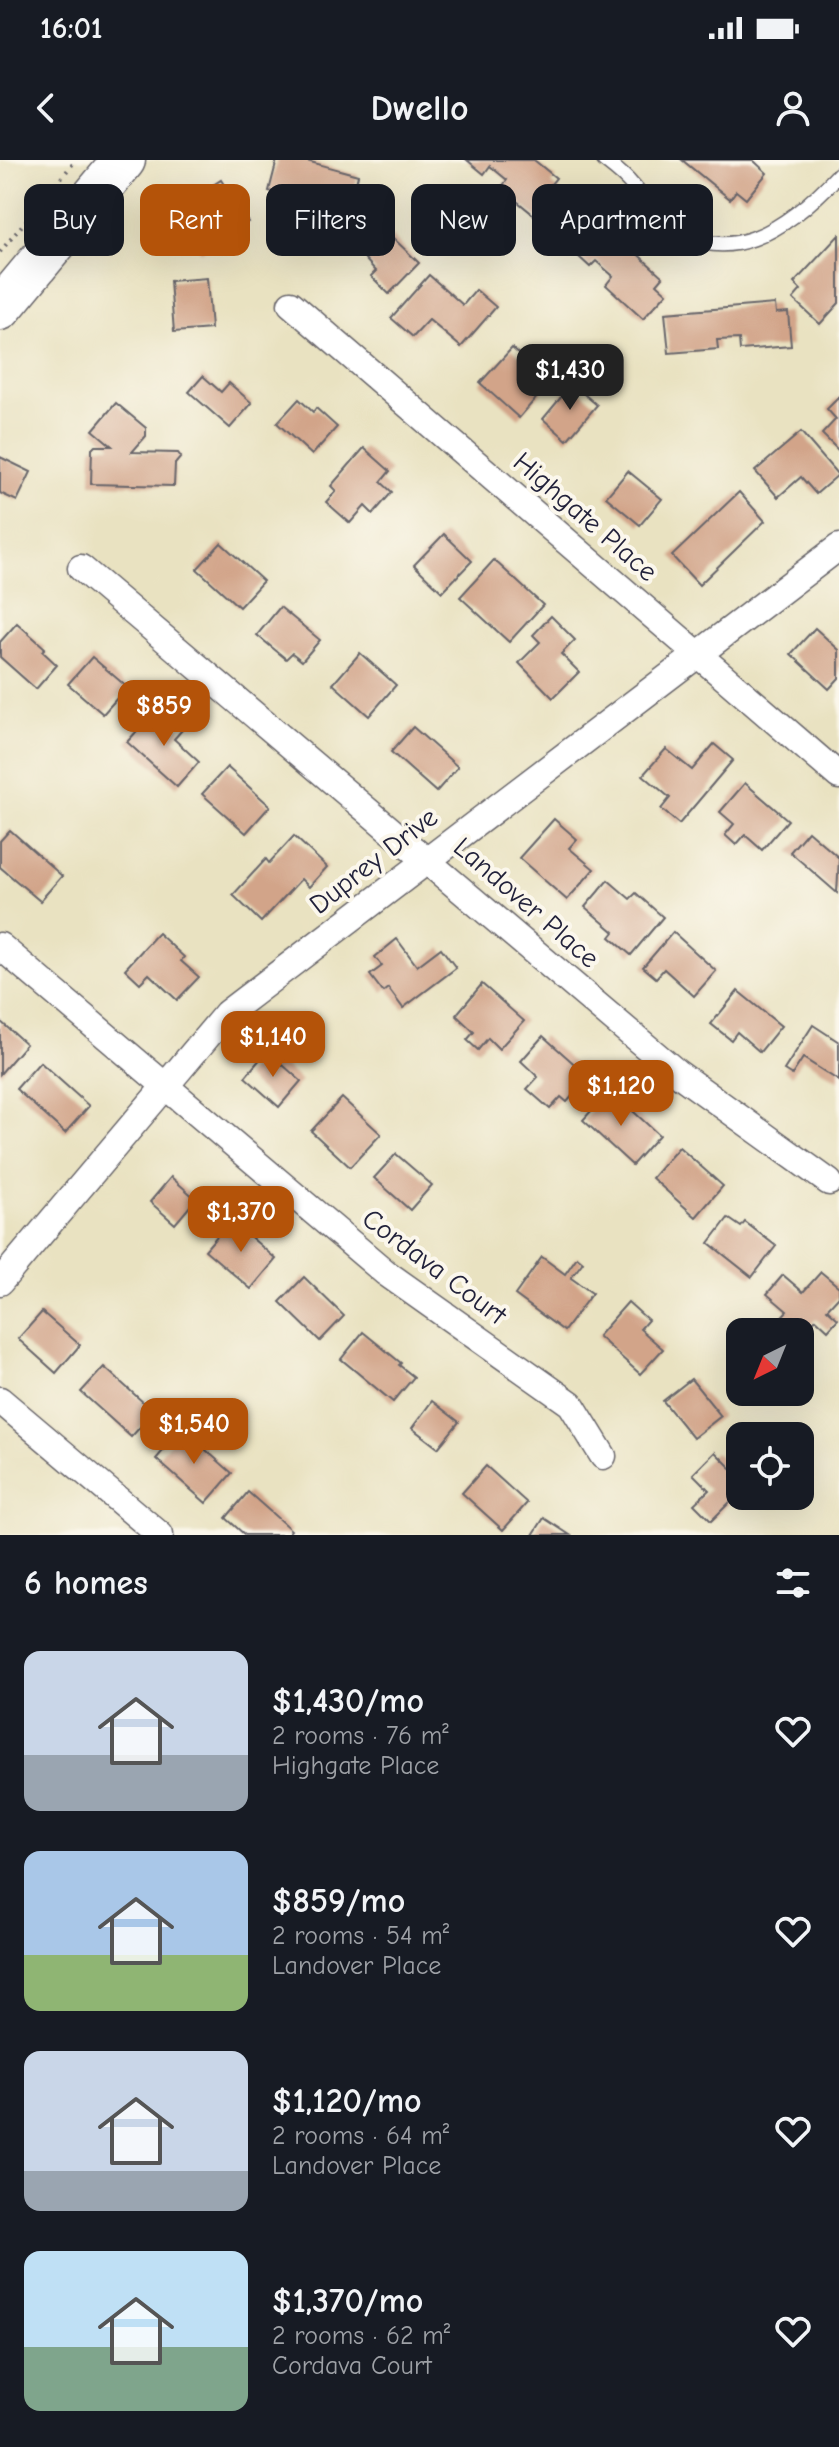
<!DOCTYPE html>
<html lang="en">
<head>
<meta charset="utf-8">
<style>
	body { margin:0; font-family:"Comic Neue",sans-serif; background:#242831; color:#f1f3f6; height:100vh; display:flex; flex-direction:column; font-size:30px; white-space:nowrap }
	* { box-sizing:border-box; margin:0 }
	p { font-size:26px; color:#9ea1a6 }
	.icon { flex:none; width:44px; height:44px; fill:none; stroke:currentColor; stroke-width:2; stroke-linecap:round; stroke-linejoin:round }
	.map { position:relative; height:1375px; overflow:hidden }
	.details { display:flex; flex-direction:column; background:#171b24; flex:1 }
	.details>* { flex:none }
	.banner { position:absolute; left:24px; top:24px; width:792px; height:72px; display:flex; gap:16px }
	.needle { width:52px; rotate:223deg }
	.controls { position:absolute; left:726px; top:1158px; display:grid; gap:16px }
	.controls a { display:grid; place-items:center; width:88px; height:88px; border-radius:16px; background:#171b24; box-shadow:0 8px 32px #0002; font-size:40px }
	.price { position:absolute; translate:-50% -68px; padding:0 18px; border-radius:16px; background:#b45309; color:#fff; font-size:26px; line-height:52px; filter:drop-shadow(0 2px 4px #0008) }
	.price::after { content:''; position:absolute; left:50%; top:48px; width:24px; height:18px; margin-left:-12px; background:inherit; clip-path:polygon(0 0,100% 0,50% 100%) }
	.price.selected { background:#222; color:#fff }
	ul { padding:0; list-style:none }
	li { display:flex; align-items:center; gap:24px; height:200px; padding:0 24px }
	li span { display:grid; place-items:center; flex:none; width:224px; height:160px; border-radius:16px; color:#555 }
	li>.icon { margin-inline-start:auto }
	span .icon { width:96px; height:96px; fill:#fffc; stroke-width:1 }
	li b { font-size:34px }
	h2 { display:flex; justify-content:space-between; align-items:center; height:96px; padding:0 24px; font-size:34px }
	.tag { padding:0 28px; border-radius:16px; background:#171b24; box-shadow:0 8px 32px #0002; font-size:28px; line-height:72px }
	.tag.selected { background:#b45309; color:#fff }
	.status { display:flex; justify-content:space-between; align-items:center; height:56px; padding:0 40px; background:#171b24; direction:ltr }
	.status svg { height:22px; fill:currentColor }
	header { display:flex; justify-content:space-between; align-items:center; height:104px; padding:0 24px; background:#171b24; font-size:36px; font-weight:600 }
	.map>svg:first-child { display:block }
</style>
</head>
<body>
<div class="status"><b>16:01</b><svg viewBox="0 0 49 12"><path d="M0 12V9h3v3zM5 12V6h3v6zM10 12V3h3v9zM15 12V0h3v12zM26 1h20v11H26zM47 4h2v5h-2z"/></svg></div>
<header><svg class="icon" aria-label="back" viewBox="0 0 24 24"><path d="M15 5l-7 7 7 7"/></svg>Dwello<svg class="icon" aria-label="person" viewBox="0 0 24 24"><circle cx="12" cy="8" r="4"/><path d="M4 21q1-7 8-7t8 7"/></svg></header>
<div class="map">
<svg width="839" height="1375" viewBox="0 0 839 1375">
	<rect width="100%" height="100%" fill="#fbf7ec"/>
	<filter id="ink" filterUnits="userSpaceOnUse"><feTurbulence type="fractalNoise" baseFrequency=".0125" numOctaves="2"/><feDisplacementMap in="SourceGraphic" scale="16" xChannelSelector="R" yChannelSelector="G"/><feConvolveMatrix kernelMatrix="1 2 1 2 8 2 1 2 1" color-interpolation-filters="sRGB"/></filter>
	<filter id="wash" filterUnits="userSpaceOnUse"><feTurbulence type="fractalNoise" baseFrequency=".006" numOctaves="4" result="noise"/><feDisplacementMap in="SourceGraphic" scale="32" xChannelSelector="R" yChannelSelector="G"/><feGaussianBlur stdDeviation="1.8" result="paint"/><feColorMatrix in="noise" values="0 0 0 0 0 0 0 0 0 0 0 0 0 0 0 0 0 1.4 0 .05"/><feComposite in="paint" operator="in"/></filter>
	<g filter="url(#wash)">
		<rect width="100%" height="100%" fill="#e9e2c1"/>
		<g id="blocks">
			<g fill="#d2a489">
				<polygon points="277,0 303,0 358,15 349,52 269,31"/>
				<polygon points="467,0 534,0 556,18 551,24 563,33 540,60 501,28 507,20 490,6 484,14"/>
				<polygon points="682,0 753,0 767,13 746,39 736,31 730,39"/>
				<polygon points="221,20 248,62 201,92 174,50"/>
				<polygon points="577,47 588,57 592,53 663,117 657,124 667,133 643,159 606,125 613,116 596,101 590,107 553,73"/>
				<polygon points="389,74 419,103 389,134 371,116 376,111 365,99"/>
				<polygon points="839,75 839,143 820,164 793,139 801,130 794,123"/>
				<polygon points="429,115 463,145 476,130 496,147 461,187 429,160 413,177 391,158"/>
				<polygon points="207,118 211,169 174,172 170,121"/>
				<polygon points="775,144 776,153 788,152 791,186 740,190 739,179 717,180 718,189 669,193 665,153"/>
				<polygon points="512,188 550,222 519,258 480,223"/>
				<polygon points="203,216 221,232 229,223 252,243 230,268 189,232"/>
				<polygon points="572,224 597,245 567,280 543,259"/>
				<polygon points="839,237 839,291 822,274 836,259 827,249"/>
				<polygon points="299,239 313,252 316,248 337,267 312,295 277,263"/>
				<polygon points="116,243 146,268 146,276 132,292 178,293 181,297 175,304 174,326 91,324 92,289 95,286 112,286 93,270"/>
				<polygon points="801,272 838,315 816,334 801,317 778,337 755,311"/>
				<polygon points="364,288 390,311 381,322 392,332 373,354 365,346 350,363 326,342 336,331 331,326"/>
				<polygon points="0,297 31,312 17,341 0,333"/>
				<polygon points="628,311 662,339 640,365 606,337"/>
				<polygon points="739,332 765,361 699,425 672,396"/>
				<polygon points="444,374 472,401 442,432 414,405"/>
				<polygon points="221,383 263,421 239,447 197,409"/>
				<polygon points="494,400 543,445 509,482 460,437"/>
				<polygon points="280,447 320,480 302,501 292,493 286,499 257,475"/>
				<polygon points="551,456 575,480 561,494 579,512 553,538 519,503 540,482 533,475"/>
				<polygon points="17,463 45,488 42,491 57,505 36,529 0,497 0,482"/>
				<polygon points="815,468 839,490 839,518 829,529 791,494"/>
				<polygon points="360,493 396,525 369,556 333,524"/>
				<polygon points="92,497 127,527 103,554 68,524"/>
				<polygon points="158,548 182,570 174,579 199,602 177,627 127,582"/>
				<polygon points="413,567 458,607 436,632 391,592"/>
				<polygon points="714,584 733,600 679,664 661,649 670,638 643,615 666,589 692,610"/>
				<polygon points="227,607 270,646 246,673 202,634"/>
				<polygon points="745,623 788,660 762,690 745,675 736,685 725,675 734,664 720,652"/>
				<polygon points="554,659 577,679 569,688 594,709 567,740 519,698"/>
				<polygon points="10,670 62,716 40,741 0,707 0,681"/>
				<polygon points="808,671 839,698 837,733 790,692"/>
				<polygon points="294,676 327,707 309,727 301,719 261,762 233,735 266,699 269,703"/>
				<polygon points="608,720 630,739 636,733 663,757 631,795 610,777 614,772 585,747"/>
				<polygon points="673,772 716,811 694,836 664,809 656,818 643,807"/>
				<polygon points="158,773 184,797 181,801 199,817 177,840 149,814 140,823 125,809"/>
				<polygon points="397,779 417,806 441,788 456,808 403,848 388,828 383,832 370,815 382,806 375,797"/>
				<polygon points="482,824 524,861 499,889 488,878 478,890 467,880 474,872 456,855"/>
				<polygon points="738,831 781,866 760,892 737,872 731,880 711,864"/>
				<polygon points="0,861 26,884 0,914"/>
				<polygon points="813,865 839,882 839,921 803,898 792,915 784,910"/>
				<polygon points="543,876 589,917 567,942 561,937 550,949 527,929 538,917 521,901"/>
				<polygon points="267,891 301,921 279,947 245,917"/>
				<polygon points="40,902 89,946 65,973 16,929"/>
				<polygon points="610,930 659,975 632,1005 583,960"/>
				<polygon points="342,938 381,974 350,1007 311,971"/>
				<polygon points="679,987 723,1026 696,1057 652,1018"/>
				<polygon points="396,994 432,1025 410,1050 374,1018"/>
				<polygon points="171,1017 196,1039 175,1064 150,1042"/>
				<polygon points="728,1058 741,1067 745,1062 776,1086 752,1117 709,1083"/>
				<polygon points="231,1060 276,1099 251,1129 205,1090"/>
				<polygon points="542,1097 565,1114 577,1097 583,1102 571,1118 592,1133 564,1171 515,1135"/>
				<polygon points="821,1112 839,1127 839,1136 827,1149 838,1159 828,1170 816,1159 800,1177 800,1172 787,1172 776,1163 787,1151 767,1134 783,1115 803,1132"/>
				<polygon points="304,1117 344,1156 320,1181 280,1142"/>
				<polygon points="628,1142 648,1160 640,1169 663,1189 640,1214 598,1176"/>
				<polygon points="42,1152 80,1185 56,1213 18,1179"/>
				<polygon points="363,1172 401,1203 399,1205 414,1217 393,1242 341,1199"/>
				<polygon points="104,1207 154,1252 131,1277 81,1232"/>
				<polygon points="691,1219 721,1256 693,1278 663,1241"/>
				<polygon points="432,1241 459,1262 438,1288 412,1268"/>
				<polygon points="182,1269 232,1313 206,1343 156,1299"/>
				<polygon points="715,1292 740,1317 740,1332 711,1361 694,1344 709,1330 693,1314"/>
				<polygon points="486,1306 527,1343 503,1370 462,1333"/>
				<polygon points="248,1332 291,1370 287,1375 245,1375 226,1358"/>
				<polygon points="544,1358 570,1375 533,1375"/>
			</g>
		</g>
	</g>
	<g filter="url(#ink)">
		<use href="#blocks" fill-opacity="0" stroke="#68656a" stroke-width="2"/>
		<g fill="none" stroke-linecap="round" stroke-linejoin="round">
			<defs>
				<path id="service" d="M604 0C614 8 624 15 632 25 640 34 647 45 656 53 721 119 789 68 839 14"/>
				<g id="minor">
					<polyline points="291,144 839,616"/>
					<polyline points="81,408 676,912 829,1022"/>
					<polyline points="0,786 386,1113 571,1244 603,1296"/>
					<polyline points="0,1122 227,853 839,387"/>
					<polyline points="0,1240 160,1375"/>
				</g>
				<polyline id="primary" points="0,149 124,0"/>
			</defs>
			<use href="#service" stroke="#68656a" stroke-width="17"/>
			<use href="#minor" stroke="#68656a" stroke-width="29"/>
			<use href="#primary" stroke="#68656a" stroke-width="45"/>
			<polyline stroke="#68656a" stroke-width="4" stroke-dasharray="2 6" stroke-linecap="butt" points="0,92 76,0"/>
			<use href="#service" stroke="#fff" stroke-width="14"/>
			<use href="#minor" stroke="#fff" stroke-width="26"/>
			<use href="#primary" stroke="#fff" stroke-width="42"/>
		</g>
	</g>
	<g text-anchor="middle" stroke-width="8" stroke-linejoin="round" paint-order="stroke">
		<g font-size="28" fill="#22223b" stroke="#fbf7ec">
			<text transform="translate(586 356) rotate(41)" y="10">Highgate Place</text>
			<text transform="translate(373 700) rotate(-38)" y="10">Duprey Drive</text>
			<text transform="translate(527 742) rotate(41)" y="10">Landover Place</text>
			<text transform="translate(435 1106) rotate(37)" y="10">Cordava Court</text>
		</g>
	</g>
</svg>
<div class="controls">
<a><svg class="needle" viewBox="-14 -14 28 28"><path d="M0-13l5 13h-10z" fill="#e53935"/><path d="M0 13l5-13h-10z" fill="#9ea1a6"/></svg></a>
<a><svg class="icon" aria-label="locate" viewBox="0 0 24 24"><circle cx="12" cy="12" r="6"/><path d="M12 2v4M12 18v4M2 12h4M18 12h4"/></svg></a>
</div>
<b class="price selected" style="left:570px;top:252px">$1,430</b>
<b class="price" style="left:164px;top:588px">$859</b>
<b class="price" style="left:273px;top:919px">$1,140</b>
<b class="price" style="left:621px;top:968px">$1,120</b>
<b class="price" style="left:241px;top:1094px">$1,370</b>
<b class="price" style="left:194px;top:1306px">$1,540</b>
<div class="banner">
<a class="tag">Buy</a>
<a class="tag selected">Rent</a>
<a class="tag">Filters</a>
<a class="tag">New</a>
<a class="tag">Apartment</a>
</div>
</div>
<section class="details">
<h2>6 homes<svg class="icon" aria-label="filters" viewBox="0 0 24 24"><path d="M4 7h16M4 17h16"/><circle cx="9" cy="7" r="2"/><circle cx="15" cy="17" r="2"/></svg></h2>
<ul>
<li><span style="background:linear-gradient(#c9d6e8 65%,#9aa5b1 0)"><svg class="icon" aria-label="home" viewBox="0 0 24 24"><path d="M3 11l9-7 9 7M6 9v11h12V9"/></svg></span><div><b>$1,430/mo</b><p>2 rooms · 76 m²</p><p>Highgate Place</p></div><svg class="icon" aria-label="heart" viewBox="0 0 24 24"><path d="M12 20l-8-8c-3-5 5-10 8-4 3-6 11-1 8 4z"/></svg></li>
<li><span style="background:linear-gradient(#a9c7e8 65%,#8fb573 0)"><svg class="icon" aria-label="home" viewBox="0 0 24 24"><path d="M3 11l9-7 9 7M6 9v11h12V9"/></svg></span><div><b>$859/mo</b><p>2 rooms · 54 m²</p><p>Landover Place</p></div><svg class="icon" aria-label="heart" viewBox="0 0 24 24"><path d="M12 20l-8-8c-3-5 5-10 8-4 3-6 11-1 8 4z"/></svg></li>
<li><span style="background:linear-gradient(#c9d6e8 75%,#9aa5b1 0)"><svg class="icon" aria-label="home" viewBox="0 0 24 24"><path d="M3 11l9-7 9 7M6 9v11h12V9"/></svg></span><div><b>$1,120/mo</b><p>2 rooms · 64 m²</p><p>Landover Place</p></div><svg class="icon" aria-label="heart" viewBox="0 0 24 24"><path d="M12 20l-8-8c-3-5 5-10 8-4 3-6 11-1 8 4z"/></svg></li>
<li><span style="background:linear-gradient(#bfe0f5 60%,#7fa58c 0)"><svg class="icon" aria-label="home" viewBox="0 0 24 24"><path d="M3 11l9-7 9 7M6 9v11h12V9"/></svg></span><div><b>$1,370/mo</b><p>2 rooms · 62 m²</p><p>Cordava Court</p></div><svg class="icon" aria-label="heart" viewBox="0 0 24 24"><path d="M12 20l-8-8c-3-5 5-10 8-4 3-6 11-1 8 4z"/></svg></li>
</ul>
</section>
</body>
</html>
